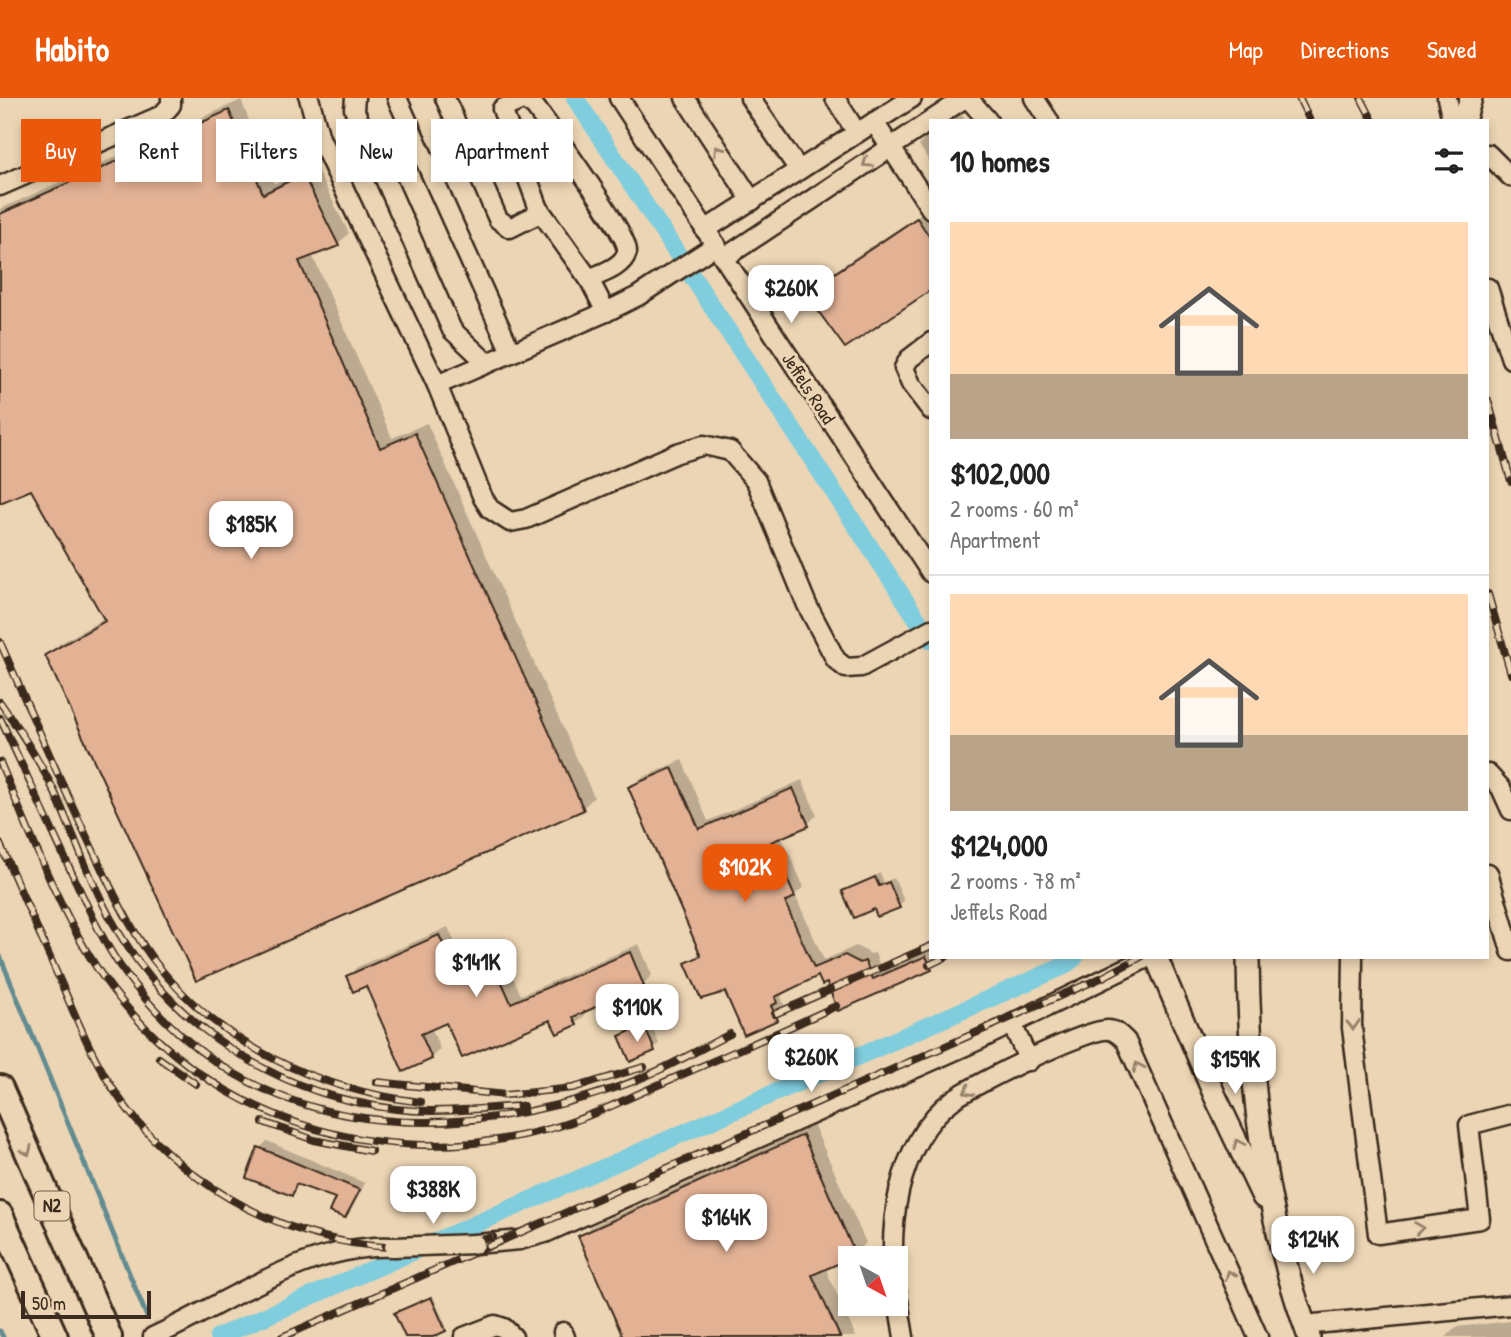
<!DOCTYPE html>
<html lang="en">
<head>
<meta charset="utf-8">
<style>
	body { margin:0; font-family:"Patrick Hand",sans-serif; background:#f2f2f2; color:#222; height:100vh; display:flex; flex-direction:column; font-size:26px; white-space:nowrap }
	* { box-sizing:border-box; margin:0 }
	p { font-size:23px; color:#767676 }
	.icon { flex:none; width:38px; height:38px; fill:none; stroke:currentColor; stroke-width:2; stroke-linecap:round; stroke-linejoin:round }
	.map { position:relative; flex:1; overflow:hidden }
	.sheet { position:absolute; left:929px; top:21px; width:560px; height:840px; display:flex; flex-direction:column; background:#fff; border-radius:0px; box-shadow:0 4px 10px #0003 }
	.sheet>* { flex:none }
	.banner { position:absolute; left:21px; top:21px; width:665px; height:63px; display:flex; gap:14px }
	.needle { width:46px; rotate:140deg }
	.controls { position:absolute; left:838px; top:1148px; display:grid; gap:14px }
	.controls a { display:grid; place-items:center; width:70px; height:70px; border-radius:0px; background:#fff; box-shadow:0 4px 10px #0003; font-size:35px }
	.scale { position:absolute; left:21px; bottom:18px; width:130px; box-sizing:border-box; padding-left:7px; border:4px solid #3b2a1e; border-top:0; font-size:19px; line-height:24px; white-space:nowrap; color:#3b2a1e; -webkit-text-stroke:5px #ecd5b4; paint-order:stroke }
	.price { position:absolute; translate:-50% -60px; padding:0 16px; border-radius:14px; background:#fff; color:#222; font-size:23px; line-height:46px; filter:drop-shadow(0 2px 4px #0008) }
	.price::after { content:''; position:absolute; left:50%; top:42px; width:21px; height:16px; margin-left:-10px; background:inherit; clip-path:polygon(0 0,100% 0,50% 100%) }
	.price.on { background:#ea580c; color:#fff }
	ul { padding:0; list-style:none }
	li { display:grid; align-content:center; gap:14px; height:371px; padding:0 21px }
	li+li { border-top:2px solid #e0e0e0 }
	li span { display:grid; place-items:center; height:217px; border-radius:0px; color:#555 }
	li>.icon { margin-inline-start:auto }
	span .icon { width:126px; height:126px; fill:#fffc; stroke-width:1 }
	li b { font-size:30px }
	h2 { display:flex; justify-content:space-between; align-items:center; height:84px; padding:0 21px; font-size:30px }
	.tag { padding:0 24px; border-radius:0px; background:#fff; box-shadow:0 4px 10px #0003; font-size:24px; line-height:63px }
	.tag.on { background:#ea580c; color:#fff }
	header { display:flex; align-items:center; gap:42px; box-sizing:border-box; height:98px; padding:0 35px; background:#ea580c; color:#fff }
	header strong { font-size:33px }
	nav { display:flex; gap:38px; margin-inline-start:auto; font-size:24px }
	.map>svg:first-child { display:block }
</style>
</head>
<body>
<header>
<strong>Habito</strong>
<nav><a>Map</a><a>Directions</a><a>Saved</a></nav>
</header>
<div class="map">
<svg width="1511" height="1239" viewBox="0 0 1511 1239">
	<rect width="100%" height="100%" fill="#ecd5b4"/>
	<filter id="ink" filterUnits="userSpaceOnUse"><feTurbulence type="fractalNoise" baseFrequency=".0143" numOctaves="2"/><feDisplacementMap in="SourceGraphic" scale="14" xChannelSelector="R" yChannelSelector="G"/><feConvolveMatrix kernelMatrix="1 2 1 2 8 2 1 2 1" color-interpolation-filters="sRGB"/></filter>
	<g filter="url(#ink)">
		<g fill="#0003">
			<polygon points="241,2 274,86 314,66 349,135 338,146 312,156 392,340 427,325 594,699 583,710 47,558 59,546 105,520 32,390 0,403 0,111"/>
			<polygon points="960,15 966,23 948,23"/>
			<polygon points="930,35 931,35 931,66 919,47"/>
			<polygon points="929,110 931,190 807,195 818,184"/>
			<polygon points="682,662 708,723 802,682 817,717 808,726 781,738 804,789 795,797 824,862 856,848 871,856 875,855 882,873 931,852 931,859 940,861 931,871 839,911 827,883 819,876 785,892 781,899 786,911 777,921 687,865 701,854 630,690 639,681"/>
			<polygon points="880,775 884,784 894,780 904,803 899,808 845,793"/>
			<polygon points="448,829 463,863 499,847 521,897 639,846 652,877 643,886 583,913 585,917 576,926 550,920 447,922 431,929 440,951 431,960 367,886 348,878 357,869"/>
			<polygon points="650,923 659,946 654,951 621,938"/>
			<polygon points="814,1028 866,1145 855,1156 825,1169 856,1239 625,1239 581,1139 592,1128"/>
			<polygon points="267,1043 365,1085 352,1111 345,1118 337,1099 300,1085 292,1096 260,1050"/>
			<polygon points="433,1198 447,1230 429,1239 406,1239 396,1215"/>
			<polygon points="1511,1223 1511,1239 1446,1239 1456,1229"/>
		</g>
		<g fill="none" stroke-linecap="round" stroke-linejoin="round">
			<g stroke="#648c91" stroke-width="5">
				<polyline points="0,858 147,1219"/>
				<polyline points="0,1233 3,1239"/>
			</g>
			<g stroke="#80cdde" stroke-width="18">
				<polyline points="575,0 931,542"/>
				<polyline points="218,1239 1064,868 1075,859"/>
			</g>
		</g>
		<g fill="#e3b295" stroke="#3b2a1e" stroke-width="2">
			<polygon points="229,12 263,96 303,76 339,148 299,163 380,350 415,335 584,712 196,883 45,557 105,523 31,392 0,405 0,116"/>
			<polygon points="917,120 931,141 931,192 845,250 805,195"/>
			<polygon points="672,670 699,731 793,690 809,728 771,744 795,799 785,804 814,870 845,857 860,865 865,863 873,881 926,858 932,872 838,913 827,885 822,887 818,878 775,899 777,905 771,908 778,922 744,937 725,894 701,901 685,865 701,858 628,689"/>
			<polygon points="875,779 879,788 889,784 900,810 877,819 874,811 854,820 842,793"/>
			<polygon points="439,837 454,870 489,855 511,905 630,854 644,888 573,919 577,927 557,936 550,922 462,960 446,925 421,936 432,961 403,974 366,888 353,894 346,878"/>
			<polygon points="644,927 655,953 630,964 619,938"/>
			<polygon points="803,1037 856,1158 812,1177 840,1239 623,1239 578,1138"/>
			<polygon points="258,1049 360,1092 345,1120 329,1114 335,1100 296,1086 292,1098 246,1080"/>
			<polygon points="431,1199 446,1233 433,1239 405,1239 394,1215"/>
		</g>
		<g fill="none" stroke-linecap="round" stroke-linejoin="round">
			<defs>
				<g id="minor">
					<polyline points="309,0 320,40 437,287 483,400 490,411 510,424 526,421 677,355 704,347 730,353 756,383 807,507 836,562 846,570 861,569 931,531"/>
					<polyline points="355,0 354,11 452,232 487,265"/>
					<polyline points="397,0 511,254"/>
					<path d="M445 0 498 121 510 130 534 118 539 111 502 11 524 1 535 9C550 30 630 138 627 154 623 169 602 175 589 181"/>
					<polyline points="619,0 931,475"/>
					<polyline points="685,0 752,103"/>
					<polyline points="750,0 799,72"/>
					<polyline points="835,0 857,35"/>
					<polyline points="968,0 988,23"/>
					<polyline points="1034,0 1049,23"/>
					<polyline points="1447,0 1452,23"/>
					<polyline points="874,24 931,111"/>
					<polyline points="1488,56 1511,79"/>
					<polyline points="0,88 162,17 171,7 171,0"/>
					<polyline points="539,111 589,181 606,214"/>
					<polyline points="705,132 912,0"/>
					<polyline points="724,160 965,0"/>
					<polyline points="1488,190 1511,261"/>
					<polyline points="931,244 909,261 904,270 911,286 931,312"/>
					<polyline points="437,287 606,214 638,198 716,147"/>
					<polyline points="1488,676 1501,690 1511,712"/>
					<polyline points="1488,775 1511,853"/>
					<polyline points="1353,859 1352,930 1378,1136 1480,1121 1469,1027 1511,1016"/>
					<polyline points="1012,926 1029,963"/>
					<polyline points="475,1146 520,1142 545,1135 981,941 1149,859"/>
					<path d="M893 1160C892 1119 898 1078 919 1041 927 1027 940 1011 954 1001 973 987 1089 929 1109 932 1117 933 1121 938 1126 943L1258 1239"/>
					<polyline points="896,1191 904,1239"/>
					<polyline points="1304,1227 1511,1207"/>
					<polyline points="563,1234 565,1239"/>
					<path d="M153 1239C226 1206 310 1144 394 1149"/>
					<polyline points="464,1239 495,1227 504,1230 513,1239"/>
				</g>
				<g id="major">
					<polyline points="1464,23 1471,0"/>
					<polyline points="1156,859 1215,998 1263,1099"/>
					<path d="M1248 859C1249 987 1264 1118 1309 1239"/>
				</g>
				<g id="highway">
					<polyline points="0,990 109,1239"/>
					<polyline points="0,1117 55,1239"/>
				</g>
			</defs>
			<use href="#minor" stroke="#3b2a1e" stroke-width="23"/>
			<use href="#major" stroke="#3b2a1e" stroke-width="26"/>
			<use href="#highway" stroke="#3b2a1e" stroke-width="30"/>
			<use href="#minor" stroke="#ecd5b4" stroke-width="18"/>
			<use href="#major" stroke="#ecd5b4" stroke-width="21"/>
			<use href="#highway" stroke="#ecd5b4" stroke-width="24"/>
			<defs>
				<g id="rail">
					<polyline points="1299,0 1310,23"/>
					<polyline points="1361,0 1373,23"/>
					<polyline points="1488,302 1511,383"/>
					<polyline points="1488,496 1511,576"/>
					<path d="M0 544C30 612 59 681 91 748 109 786 127 826 152 860 217 946 316 992 421 1004"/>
					<path d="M0 604C20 633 40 663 55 695 74 737 89 781 111 821 169 927 276 997 396 1011 437 1016 481 1010 523 1008"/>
					<path d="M0 620C23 669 46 719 69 769 85 802 99 837 120 868 240 1039 430 1052 615 990 655 977 692 955 730 936"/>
					<path d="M0 664C28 731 62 820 103 879 205 1023 380 1077 549 1031 589 1020 628 1000 667 983 723 959 780 934 836 908"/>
					<path d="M0 746C21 793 41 840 62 887 79 927 96 968 122 1004 206 1118 356 1175 493 1139"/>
					<polyline points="929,867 946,859"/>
					<polyline points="775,916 931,848"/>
					<polyline points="159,960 196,986"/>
					<polyline points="376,984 506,997 573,990 644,969"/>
					<polyline points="263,1024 314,1042 371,1053"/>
					<polyline points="282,1239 1103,879 1141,859"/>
				</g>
			</defs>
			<use href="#rail" stroke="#3b2a1e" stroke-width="8"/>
			<use href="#rail" stroke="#ecd5b4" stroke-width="5" stroke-dasharray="16" stroke-linecap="butt"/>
			<defs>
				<polyline id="minor-bridge" points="394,1149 475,1146"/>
			</defs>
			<use href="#minor-bridge" stroke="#3b2a1e" stroke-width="23" stroke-linecap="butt"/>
			<use href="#minor-bridge" stroke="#ecd5b4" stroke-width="18"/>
		</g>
		<defs><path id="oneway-chevron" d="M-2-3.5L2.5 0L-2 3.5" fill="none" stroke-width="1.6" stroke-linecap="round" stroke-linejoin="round" transform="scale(1.75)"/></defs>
		<g stroke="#948069">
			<use href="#oneway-chevron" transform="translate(718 52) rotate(-123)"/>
			<use href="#oneway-chevron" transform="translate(867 65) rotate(146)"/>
			<use href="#oneway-chevron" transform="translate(1353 927) rotate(88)"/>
			<use href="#oneway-chevron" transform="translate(1138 969) rotate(-114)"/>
			<use href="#oneway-chevron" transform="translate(968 993) rotate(150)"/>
			<use href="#oneway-chevron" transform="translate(1238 1046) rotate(-115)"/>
			<use href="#oneway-chevron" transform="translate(27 1053) rotate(66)"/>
			<use href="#oneway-chevron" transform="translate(1419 1130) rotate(-8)"/>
			<use href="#oneway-chevron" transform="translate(1230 1177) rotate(-114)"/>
		</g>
	</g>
	<g text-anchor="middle" stroke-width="6" stroke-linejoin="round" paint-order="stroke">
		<rect fill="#ecd5b4" stroke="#705d4b" stroke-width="2" x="34.5" y="1093.5" width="35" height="29" rx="5"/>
		<g font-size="18" font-weight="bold" fill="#3b2a1e">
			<text x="52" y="1114">N2</text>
		</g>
		<g font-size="19" fill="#3b2a1e" stroke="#ecd5b4">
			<text transform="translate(809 290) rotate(57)" y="7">Jeffels Road</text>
		</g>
	</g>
</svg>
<div class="controls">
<a><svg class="needle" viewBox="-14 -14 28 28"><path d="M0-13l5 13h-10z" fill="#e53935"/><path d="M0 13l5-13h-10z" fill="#767676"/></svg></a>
</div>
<div class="scale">50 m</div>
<b class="price" style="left:791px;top:227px">$260K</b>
<b class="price" style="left:251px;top:463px">$185K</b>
<b class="price on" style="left:745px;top:806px">$102K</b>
<b class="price" style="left:476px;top:901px">$141K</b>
<b class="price" style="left:637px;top:946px">$110K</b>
<b class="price" style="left:811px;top:996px">$260K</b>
<b class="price" style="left:1235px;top:998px">$159K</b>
<b class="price" style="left:433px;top:1128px">$388K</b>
<b class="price" style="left:726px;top:1156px">$164K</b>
<b class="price" style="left:1313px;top:1178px">$124K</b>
<div class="banner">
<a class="tag on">Buy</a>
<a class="tag">Rent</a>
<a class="tag">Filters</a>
<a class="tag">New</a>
<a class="tag">Apartment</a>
</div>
<section class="sheet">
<h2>10 homes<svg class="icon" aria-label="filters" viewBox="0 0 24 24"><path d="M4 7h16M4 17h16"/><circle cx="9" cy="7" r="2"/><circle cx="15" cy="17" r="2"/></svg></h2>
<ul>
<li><span style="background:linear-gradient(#ffd9b3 70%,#b9a48a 0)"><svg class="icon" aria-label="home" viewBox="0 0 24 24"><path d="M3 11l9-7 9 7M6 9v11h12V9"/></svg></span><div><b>$102,000</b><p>2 rooms · 60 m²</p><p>Apartment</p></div></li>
<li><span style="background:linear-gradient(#ffd9b3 65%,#b9a48a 0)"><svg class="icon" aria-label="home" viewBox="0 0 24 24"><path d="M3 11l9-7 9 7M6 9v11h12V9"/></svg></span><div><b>$124,000</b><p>2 rooms · 78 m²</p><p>Jeffels Road</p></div></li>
</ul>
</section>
</div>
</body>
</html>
